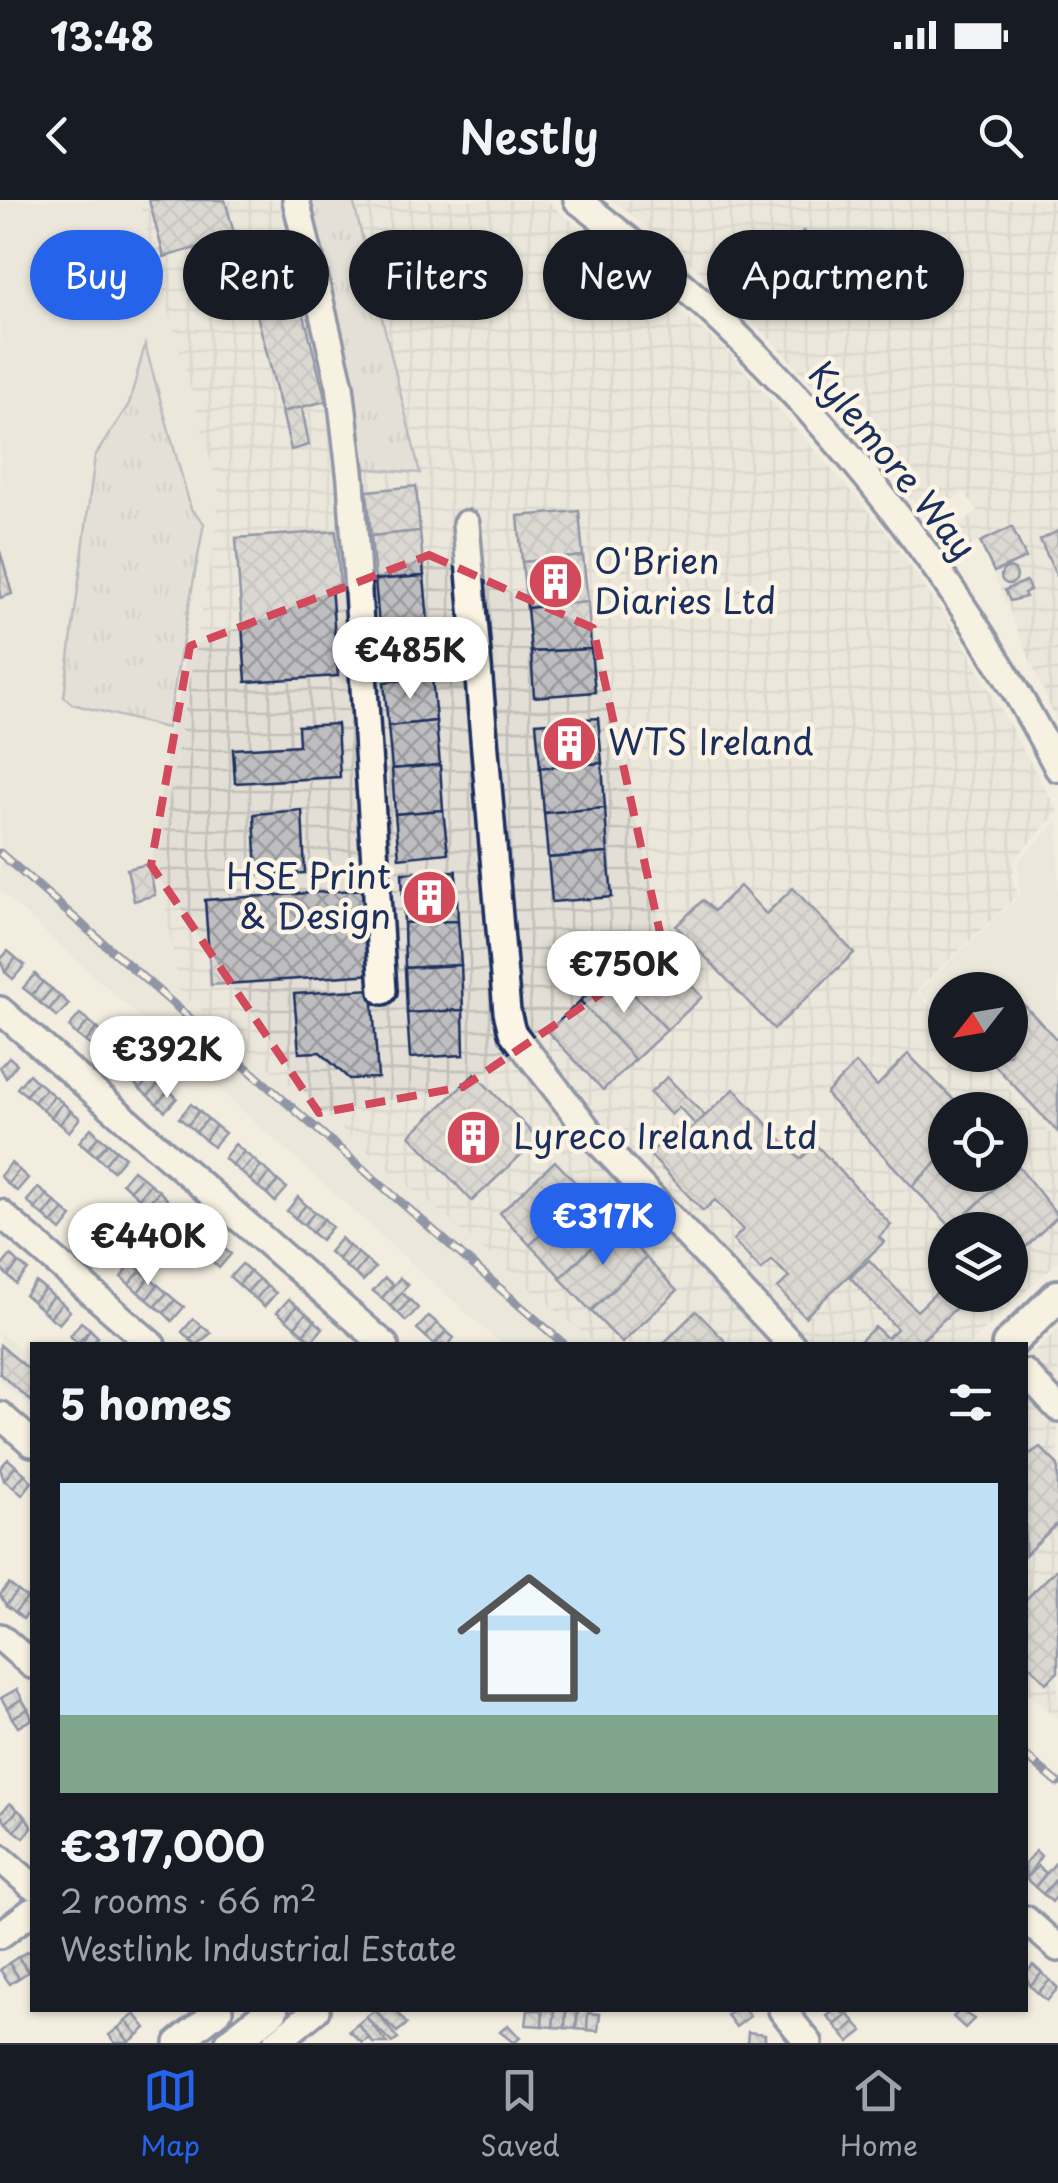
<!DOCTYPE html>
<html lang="en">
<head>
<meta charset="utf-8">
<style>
	body { margin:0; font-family:"Playpen Sans",sans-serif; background:#20242c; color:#f1f3f6; height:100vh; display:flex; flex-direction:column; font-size:38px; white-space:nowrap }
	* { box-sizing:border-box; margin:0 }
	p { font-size:32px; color:#9ea1a6 }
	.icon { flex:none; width:55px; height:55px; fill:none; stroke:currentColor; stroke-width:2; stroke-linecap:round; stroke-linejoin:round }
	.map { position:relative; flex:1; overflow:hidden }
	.details { position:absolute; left:30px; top:1142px; width:998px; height:670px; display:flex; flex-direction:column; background:#171b24; border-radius:0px; box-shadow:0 2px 8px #0004 }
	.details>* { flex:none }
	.hud { position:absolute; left:30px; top:30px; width:1000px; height:90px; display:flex; gap:20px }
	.needle { width:65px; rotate:239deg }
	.controls { position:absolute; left:928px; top:772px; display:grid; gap:20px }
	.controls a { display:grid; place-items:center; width:100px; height:100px; border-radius:50%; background:#171b24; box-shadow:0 2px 8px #0004; font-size:50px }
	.price { position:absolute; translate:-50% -85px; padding:0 22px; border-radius:35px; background:#fff; color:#222; font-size:32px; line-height:65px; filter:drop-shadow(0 2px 5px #0008) }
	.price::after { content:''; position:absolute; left:50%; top:60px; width:30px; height:22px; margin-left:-15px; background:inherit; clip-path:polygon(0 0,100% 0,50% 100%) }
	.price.on { background:#2563eb; color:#fff }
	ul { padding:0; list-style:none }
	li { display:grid; align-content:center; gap:20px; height:530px; padding:0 30px }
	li+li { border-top:2px solid #363941 }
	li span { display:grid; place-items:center; height:310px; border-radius:0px; color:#555 }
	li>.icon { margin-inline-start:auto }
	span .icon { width:180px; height:180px; fill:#fffc; stroke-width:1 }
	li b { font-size:42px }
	h2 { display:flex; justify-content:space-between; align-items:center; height:120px; padding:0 30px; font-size:42px }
	.tag { padding:0 35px; border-radius:45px; background:#171b24; box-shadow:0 2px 8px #0004; font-size:35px; line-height:90px }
	.tag.on { background:#2563eb; color:#fff }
	.status { display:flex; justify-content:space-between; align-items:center; height:70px; padding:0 50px; background:#171b24; direction:ltr }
	.status svg { height:28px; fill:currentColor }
	header { display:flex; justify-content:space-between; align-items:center; height:130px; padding:0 30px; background:#171b24; font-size:45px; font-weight:600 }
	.tabs { display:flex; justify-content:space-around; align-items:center; height:140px; border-top:2px solid #363941; background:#171b24; font-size:28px; color:#9ea1a6 }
	.tabs a { display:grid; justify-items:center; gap:5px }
	.tabs .on { color:#2563eb }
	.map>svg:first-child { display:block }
</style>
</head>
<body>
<div class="status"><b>13:48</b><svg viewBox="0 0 49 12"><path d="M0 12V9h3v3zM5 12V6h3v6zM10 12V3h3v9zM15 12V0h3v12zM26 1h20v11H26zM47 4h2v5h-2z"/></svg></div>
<header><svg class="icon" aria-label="back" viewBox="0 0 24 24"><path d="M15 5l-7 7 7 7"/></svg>Nestly<svg class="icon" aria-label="search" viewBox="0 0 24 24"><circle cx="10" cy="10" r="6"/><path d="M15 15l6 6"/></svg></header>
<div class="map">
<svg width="1058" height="1843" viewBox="0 0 1058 1843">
	<defs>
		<pattern id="industrial-grid" width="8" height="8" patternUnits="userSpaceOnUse" patternTransform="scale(2.5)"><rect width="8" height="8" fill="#e3dfd6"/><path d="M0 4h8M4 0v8" fill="none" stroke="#c2c0ba"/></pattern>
		<pattern id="grass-tufts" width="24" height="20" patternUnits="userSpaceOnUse" patternTransform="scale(2.5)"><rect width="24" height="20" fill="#d3d1cc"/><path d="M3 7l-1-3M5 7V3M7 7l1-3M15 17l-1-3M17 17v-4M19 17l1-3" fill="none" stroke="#b5b4b2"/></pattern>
		<pattern id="building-cross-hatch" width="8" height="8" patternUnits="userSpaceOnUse" patternTransform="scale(2.5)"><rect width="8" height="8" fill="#bebec0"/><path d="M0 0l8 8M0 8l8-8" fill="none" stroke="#9a9b9f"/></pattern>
	</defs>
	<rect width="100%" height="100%" fill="#f3ede0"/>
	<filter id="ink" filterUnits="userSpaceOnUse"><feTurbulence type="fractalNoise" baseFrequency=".01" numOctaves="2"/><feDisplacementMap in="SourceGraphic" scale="20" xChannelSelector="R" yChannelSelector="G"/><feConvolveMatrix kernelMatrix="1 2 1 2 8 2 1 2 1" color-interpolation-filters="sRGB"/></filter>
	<g filter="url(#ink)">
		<g fill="#e3dfd6">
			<polygon points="0,0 138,0 218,287 217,323 158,662 179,791 598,1145 502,1145 0,691"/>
			<polygon points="1058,621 1058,940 979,855 1010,855 1010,790 945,790 945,819 919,791 1020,695 1018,662"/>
			<polygon points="0,1132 32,1160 32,1208 0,1181"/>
		</g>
		<g fill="url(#industrial-grid)" fill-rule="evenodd">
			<path d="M138 0H546L729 153 884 329 963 442 1058 612 1015 659 1012 679 1018 695 916 791 945 821V855H977L1058 941V1061L969 1145H597L179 791 158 662 217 323 218 287ZM945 910H1010V975H945ZM945 1030H1010V1095H945Z"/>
			<polygon points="613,0 1058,0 1058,525 980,342 952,355 943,338 978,311 964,292 927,319 858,233 776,145 688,61"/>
			<polygon points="1058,1130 1058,1519 1025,1491 1025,1160"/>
		</g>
		<g fill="url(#grass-tufts)" stroke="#778095" stroke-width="2.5">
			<polygon points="306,0 353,0 420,273 362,268"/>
			<polygon points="145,145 191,309 204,323 167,528 72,504 64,497 95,256 129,204"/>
		</g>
		<g fill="url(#building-cross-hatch)" stroke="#1b2f5e" stroke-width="2.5">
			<polygon points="149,0 225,0 235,37 164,57"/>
			<polygon points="803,31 810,37 785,67 778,61"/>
			<polygon points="293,72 326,201 282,212 249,84"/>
			<polygon points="302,207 309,245 291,250 282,212"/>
			<polygon points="416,286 420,331 371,336 367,291"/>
			<polygon points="579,311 583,356 522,362 518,316"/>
			<polygon points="1012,327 1026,358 994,372 980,342"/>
			<polygon points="336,331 340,385 331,386 338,476 246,482 236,338"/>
			<polygon points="420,331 424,376 375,380 371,336"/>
			<polygon points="1058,331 1058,379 1040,340"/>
			<polygon points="0,351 12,394 0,398"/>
			<polygon points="583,356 588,402 527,408 522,362"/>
			<circle cx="1009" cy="376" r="8"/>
			<polygon points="424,376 428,421 379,425 375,380"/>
			<polygon points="1026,381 1030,390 1024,393 1026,397 1010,401 1005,390"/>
			<polygon points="588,402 591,449 531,452 527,408"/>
			<polygon points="428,421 432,465 383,469 379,425"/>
			<polygon points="591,449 595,492 534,497 531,452"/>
			<polygon points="432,477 436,521 388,526 384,482"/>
			<polygon points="598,518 602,563 540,568 536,523"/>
			<polygon points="436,521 440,565 392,569 388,526"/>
			<polygon points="337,524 340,577 235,583 233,549 299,545 298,526"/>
			<polygon points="602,563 605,608 544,613 540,568"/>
			<polygon points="440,565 443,610 395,614 392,569"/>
			<polygon points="605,608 608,653 548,658 544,613"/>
			<polygon points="302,610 305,673 257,675 254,614"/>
			<polygon points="443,610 448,653 399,658 395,614"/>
			<polygon points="608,653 612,697 552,702 548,658"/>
			<polygon points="148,664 155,695 134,701 127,669"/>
			<polygon points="456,671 458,721 404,723 402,673"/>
			<polygon points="740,686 766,714 793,688 854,753 774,829 676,726 703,700 714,711"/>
			<polygon points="369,689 375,774 211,785 205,700"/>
			<polygon points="458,721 461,765 405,768 404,723"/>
			<polygon points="647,738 702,797 667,830 612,771"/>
			<polygon points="8,751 16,758 5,772 0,760"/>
			<polygon points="16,758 25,765 13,779 5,772"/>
			<polygon points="461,765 463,810 407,813 405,768"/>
			<polygon points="612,771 667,830 635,860 580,801"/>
			<polygon points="35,774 43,782 32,795 23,788"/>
			<polygon points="43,782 52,789 40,803 32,795"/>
			<polygon points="52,789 60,796 49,810 40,803"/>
			<polygon points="372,789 378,878 349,879 320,852 299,853 294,794"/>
			<polygon points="60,796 69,804 57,817 49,810"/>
			<polygon points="580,801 635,860 603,890 548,832"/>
			<polygon points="1024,805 1058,841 1058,932 985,855 1010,855 1010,819"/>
			<polygon points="463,810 464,855 410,858 407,813"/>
			<polygon points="80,814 89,821 77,835 69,827"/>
			<polygon points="89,821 97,828 86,842 77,835"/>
			<polygon points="97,828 106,836 95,849 86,842"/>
			<polygon points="106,836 115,843 103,857 95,849"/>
			<polygon points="115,843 123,850 112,864 103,857"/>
			<polygon points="123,850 132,858 120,871 112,864"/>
			<polygon points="908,854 964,910 945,910 945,955 912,986 826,894 856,863 877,886"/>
			<polygon points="9,857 17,864 6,878 0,867"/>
			<polygon points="143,868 152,875 140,889 132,881"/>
			<polygon points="29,874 37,882 26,895 17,888"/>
			<polygon points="475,874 538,939 472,1001 410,935"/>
			<polygon points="152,875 160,883 148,896 140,889"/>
			<polygon points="667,877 705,916 696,925 679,907 671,915 650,893"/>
			<polygon points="37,882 46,889 34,902 26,895"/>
			<polygon points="160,883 169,890 157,904 148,896"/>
			<polygon points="46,889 54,896 43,910 34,902"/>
			<polygon points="734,889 800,959 816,945 891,1025 879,1037 884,1042 805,1117 778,1088 789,1077 772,1060 761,1070 733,1040 743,1030 715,1000 703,1011 649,954 681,924 688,932"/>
			<polygon points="169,890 177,898 165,911 157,904"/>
			<polygon points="54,896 63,903 51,917 43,910"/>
			<polygon points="63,903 71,911 60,924 51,917"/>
			<polygon points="191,904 199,911 188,925 179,918"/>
			<polygon points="71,911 80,918 69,932 60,924"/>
			<polygon points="199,911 208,919 196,932 188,925"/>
			<polygon points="208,919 216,926 205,940 196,932"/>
			<polygon points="216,926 225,933 213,947 205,940"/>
			<polygon points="91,928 99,936 88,949 79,942"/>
			<polygon points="99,936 108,943 96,956 88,949"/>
			<polygon points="108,943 116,950 105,964 96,956"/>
			<polygon points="235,944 244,952 232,965 224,958"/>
			<polygon points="116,950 125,957 113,971 105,964"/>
			<polygon points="244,952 253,959 241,972 232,965"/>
			<polygon points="945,955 945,975 1008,975 952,1028 912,986"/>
			<polygon points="253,959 261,966 250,980 241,972"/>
			<polygon points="555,961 585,993 530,1045 500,1013"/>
			<polygon points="11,963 19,970 8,984 0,976"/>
			<polygon points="261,966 270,973 258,987 250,980"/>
			<polygon points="1018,966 1058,1016 1010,1062 1010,1030 952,1028"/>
			<polygon points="19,970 28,978 17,991 8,984"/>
			<polygon points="133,970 142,977 130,990 122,983"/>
			<polygon points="270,973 278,981 267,994 258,987"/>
			<polygon points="142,977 150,984 139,998 130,990"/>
			<polygon points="278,981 287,988 275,1002 267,994"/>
			<polygon points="150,984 159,991 147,1005 139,998"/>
			<polygon points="38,988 47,995 35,1009 27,1001"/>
			<polygon points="159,991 167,999 156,1012 147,1005"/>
			<polygon points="585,993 615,1025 561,1077 530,1045"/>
			<polygon points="47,995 55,1002 44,1016 35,1009"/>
			<polygon points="298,997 306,1005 295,1018 287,1011"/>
			<polygon points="55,1002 64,1010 52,1023 44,1016"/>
			<polygon points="306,1005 315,1012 304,1025 295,1018"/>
			<polygon points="64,1010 72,1017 61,1031 52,1023"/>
			<polygon points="179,1010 188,1018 176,1031 168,1024"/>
			<polygon points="315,1012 324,1019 312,1033 304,1025"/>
			<polygon points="188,1018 197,1025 185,1038 176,1031"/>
			<polygon points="324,1019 332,1027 321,1040 312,1033"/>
			<polygon points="86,1024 95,1031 84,1045 75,1037"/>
			<polygon points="197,1025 205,1032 194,1046 185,1038"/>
			<polygon points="615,1025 646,1058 591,1111 560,1078"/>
			<polygon points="95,1031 104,1038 92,1052 84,1045"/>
			<polygon points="205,1032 214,1039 202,1053 194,1046"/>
			<polygon points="104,1038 112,1046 101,1059 92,1052"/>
			<polygon points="341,1038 349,1046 338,1059 329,1052"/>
			<polygon points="214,1039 222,1047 211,1060 202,1053"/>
			<polygon points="112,1046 121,1053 109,1067 101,1059"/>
			<polygon points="349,1046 358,1053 346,1067 338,1059"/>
			<polygon points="222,1047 231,1054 219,1068 211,1060"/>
			<polygon points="358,1053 366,1060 355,1074 346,1067"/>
			<polygon points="11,1055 19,1063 8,1076 0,1068"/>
			<polygon points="646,1058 677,1091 622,1143 591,1111"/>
			<polygon points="366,1060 375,1068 363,1081 355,1074"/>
			<polygon points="869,1060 917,1111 940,1089 957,1107 917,1145 856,1145 875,1127 887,1138 897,1129 850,1077"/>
			<polygon points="19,1063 28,1070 16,1084 8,1076"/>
			<polygon points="132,1063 141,1071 129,1084 121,1077"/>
			<polygon points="242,1064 250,1071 239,1085 230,1077"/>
			<polygon points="141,1071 149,1078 138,1092 129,1084"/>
			<polygon points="250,1071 259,1079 247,1092 239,1085"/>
			<polygon points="149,1078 158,1085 147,1099 138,1092"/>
			<polygon points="385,1078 393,1085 382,1098 373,1091"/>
			<polygon points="400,1078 408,1085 390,1106 382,1098"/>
			<polygon points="259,1079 267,1086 256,1099 247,1092"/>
			<polygon points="36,1082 45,1089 33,1102 25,1095"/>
			<polygon points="158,1085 167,1093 155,1106 147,1099"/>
			<polygon points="267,1086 276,1093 264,1107 256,1099"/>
			<polygon points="45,1089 53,1096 42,1110 33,1102"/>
			<polygon points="167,1093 175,1100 164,1113 155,1106"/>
			<polygon points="402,1093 410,1100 398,1113 390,1106"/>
			<polygon points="53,1096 62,1103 50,1117 42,1110"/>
			<polygon points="289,1099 297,1106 286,1119 277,1112"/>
			<polygon points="175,1100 184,1107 172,1121 164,1113"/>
			<polygon points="410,1100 418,1108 406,1121 398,1113"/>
			<polygon points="62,1103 70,1111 59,1124 50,1117"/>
			<polygon points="297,1106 306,1113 295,1127 286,1119"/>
			<polygon points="696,1111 727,1143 662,1145"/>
			<polygon points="306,1113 315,1121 303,1134 295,1127"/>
			<polygon points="429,1116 437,1123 426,1137 417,1129"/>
			<polygon points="193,1119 202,1126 190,1140 182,1132"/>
			<polygon points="315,1121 323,1128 312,1141 303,1134"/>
			<polygon points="81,1122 90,1129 78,1143 70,1136"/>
			<polygon points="437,1123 446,1131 434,1144 426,1137"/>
			<polygon points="202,1126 211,1133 197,1145 190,1140"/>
			<polygon points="90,1129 98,1137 91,1145 81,1145"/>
			<polygon points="446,1131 454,1138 448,1145 435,1145"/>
			<polygon points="0,1145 32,1172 32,1202 0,1174"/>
			<polygon points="1040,1247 1058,1265 1058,1323 1025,1355 1025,1257"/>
			<polygon points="8,1259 16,1266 4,1280 0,1268"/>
			<polygon points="16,1266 25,1274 13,1287 4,1280"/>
			<polygon points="25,1274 32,1282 22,1295 13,1287"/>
			<polygon points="1058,1368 1058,1472 1046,1483 1025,1460 1025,1400"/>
			<polygon points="9,1384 18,1391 6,1405 0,1395"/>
			<polygon points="18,1391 27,1398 15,1412 6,1405"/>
			<polygon points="27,1398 32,1409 23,1419 15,1412"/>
			<polygon points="17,1489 22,1499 7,1508 1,1498"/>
			<polygon points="22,1499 28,1509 12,1518 7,1508"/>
			<polygon points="28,1509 32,1519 18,1527 12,1518"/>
			<polygon points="10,1603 18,1610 6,1623 0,1614"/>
			<polygon points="18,1610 26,1617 15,1631 6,1623"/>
			<polygon points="26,1617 32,1628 24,1638 15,1631"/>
			<polygon points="1036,1651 1041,1656 1026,1679 1025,1664"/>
			<polygon points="1057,1661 1058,1677 1043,1694 1035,1687"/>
			<polygon points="1038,1666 1046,1673 1035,1687 1026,1679"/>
			<polygon points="1055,1681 1058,1694 1052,1702 1043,1694"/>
			<polygon points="28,1751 32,1758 28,1772 18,1757"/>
			<polygon points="18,1757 28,1772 19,1778 9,1763"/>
			<polygon points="9,1763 19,1778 10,1784 0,1770"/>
			<polygon points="1033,1765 1042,1773 1030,1786 1025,1774"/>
			<polygon points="1042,1773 1050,1780 1038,1793 1030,1786"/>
			<polygon points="1050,1780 1058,1788 1047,1801 1038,1793"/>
			<polygon points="375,1810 398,1839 392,1843 366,1817"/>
			<polygon points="375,1810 395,1810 407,1824 397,1832"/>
			<polygon points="528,1810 543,1810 542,1826 526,1825"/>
			<polygon points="543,1810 555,1810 553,1827 542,1826"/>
			<polygon points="555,1810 566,1811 565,1828 553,1827"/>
			<polygon points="589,1810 587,1830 576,1829 578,1810"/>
			<polygon points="733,1810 745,1810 750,1816 736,1827 727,1815"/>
			<polygon points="835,1810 848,1814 835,1825 827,1816"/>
			<polygon points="960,1810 974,1819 965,1828 953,1817"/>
			<polygon points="566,1811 577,1812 576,1829 565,1828"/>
			<polygon points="588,1813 600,1814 598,1831 587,1830"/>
			<polygon points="135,1814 146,1828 138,1835 126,1821"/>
			<polygon points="848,1814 855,1822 842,1834 835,1825"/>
			<polygon points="366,1817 377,1831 387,1843 373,1843 358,1824"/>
			<polygon points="126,1821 138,1835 129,1842 118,1828"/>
			<polygon points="855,1822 863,1831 849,1842 842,1834"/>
			<polygon points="358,1824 369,1838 362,1843 349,1831"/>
			<polygon points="508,1825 520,1838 514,1843 500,1832"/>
			<polygon points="118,1828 129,1842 127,1843 115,1843 109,1835"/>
			<polygon points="748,1832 765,1834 765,1843 747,1843"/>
		</g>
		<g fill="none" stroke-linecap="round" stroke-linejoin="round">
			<defs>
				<g id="minor">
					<polyline points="296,0 340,186 351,280 383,791"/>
					<path d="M577 0C779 150 942 345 1058 568"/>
					<polyline points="466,324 507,812 512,832 592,935 792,1145"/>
					<polyline points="0,810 385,1145"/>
					<polyline points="0,1013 152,1145"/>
					<polyline points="1025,1173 1058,1208"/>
					<polyline points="0,1215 32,1243"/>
					<polyline points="0,1437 32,1465"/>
					<polyline points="0,1658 32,1686"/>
					<polyline points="1025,1719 1058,1748"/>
					<polyline points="0,1735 32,1711"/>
					<polyline points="782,1810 809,1843"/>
					<polyline points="178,1843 219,1810"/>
					<polyline points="276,1843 316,1810"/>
				</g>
				<g id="major">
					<polyline points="1008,1145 1058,1096"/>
					<polyline points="231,1843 272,1810"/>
				</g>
			</defs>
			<use href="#minor" stroke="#1b2f5e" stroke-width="32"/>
			<use href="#major" stroke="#1b2f5e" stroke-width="38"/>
			<use href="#minor" stroke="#fcf5e5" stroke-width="25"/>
			<use href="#major" stroke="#fcf5e5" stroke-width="30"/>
			<defs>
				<g id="rail">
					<polyline points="0,653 565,1145"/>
					<polyline points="1025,1555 1058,1583"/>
				</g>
			</defs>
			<use href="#rail" stroke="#1b2f5e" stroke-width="9"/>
			<use href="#rail" stroke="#fcf5e5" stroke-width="5" stroke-dasharray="15" stroke-linecap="butt"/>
		</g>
	</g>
	<path d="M0 0H1058V1843H0ZM429 355 593 428 664 751 463 887 319 913 151 665 190 446Z" fill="#f3ede0" fill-opacity=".55" fill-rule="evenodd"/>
	<path fill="none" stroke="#d1495b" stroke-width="8" stroke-dasharray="20 12" stroke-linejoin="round" d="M429 355 593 428 664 751 463 887 319 913 151 665 190 446Z"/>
	<defs>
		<symbol id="building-disc" viewBox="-11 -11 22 22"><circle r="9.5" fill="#d1495b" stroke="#fcf5e5"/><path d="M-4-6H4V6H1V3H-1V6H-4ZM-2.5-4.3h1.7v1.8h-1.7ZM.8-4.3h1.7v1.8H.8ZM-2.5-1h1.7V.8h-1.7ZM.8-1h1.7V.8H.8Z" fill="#fff"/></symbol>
	</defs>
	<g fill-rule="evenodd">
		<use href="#building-disc" x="524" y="350" width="63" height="63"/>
		<use href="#building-disc" x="538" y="512" width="63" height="63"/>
		<use href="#building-disc" x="398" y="666" width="63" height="63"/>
		<use href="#building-disc" x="442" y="906" width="63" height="63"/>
	</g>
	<g text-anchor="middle" stroke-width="9" stroke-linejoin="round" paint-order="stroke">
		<g font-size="35" fill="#1b2f5e" stroke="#fcf5e5">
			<text transform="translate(892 261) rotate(51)" y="12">Kylemore Way</text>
		</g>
		<g font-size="35" fill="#1b2f5e" stroke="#fcf5e5" text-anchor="start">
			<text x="594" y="374">O'Brien<tspan x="594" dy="40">Diaries Ltd</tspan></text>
			<text x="608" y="555">WTS Ireland</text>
			<text x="391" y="689" text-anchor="end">HSE Print<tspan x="391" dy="40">&amp; Design</tspan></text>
			<text x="513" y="949">Lyreco Ireland Ltd</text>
		</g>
	</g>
</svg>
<div class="controls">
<a><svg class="needle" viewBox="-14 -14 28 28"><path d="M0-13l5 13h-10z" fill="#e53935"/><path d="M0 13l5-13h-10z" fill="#9ea1a6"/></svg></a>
<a><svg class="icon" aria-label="locate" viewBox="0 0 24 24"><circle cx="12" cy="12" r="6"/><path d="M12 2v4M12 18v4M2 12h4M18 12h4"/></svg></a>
<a><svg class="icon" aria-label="layers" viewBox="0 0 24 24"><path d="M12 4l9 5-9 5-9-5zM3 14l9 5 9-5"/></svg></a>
</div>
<b class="price" style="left:410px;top:502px">€485K</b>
<b class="price" style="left:624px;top:816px">€750K</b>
<b class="price" style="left:167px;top:901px">€392K</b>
<b class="price on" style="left:603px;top:1068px">€317K</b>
<b class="price" style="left:148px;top:1088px">€440K</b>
<div class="hud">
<a class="tag on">Buy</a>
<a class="tag">Rent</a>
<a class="tag">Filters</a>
<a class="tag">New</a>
<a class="tag">Apartment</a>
</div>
<section class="details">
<h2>5 homes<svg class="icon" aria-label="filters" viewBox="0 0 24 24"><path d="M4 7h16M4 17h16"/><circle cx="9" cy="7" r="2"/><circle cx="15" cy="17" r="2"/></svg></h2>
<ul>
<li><span style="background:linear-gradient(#bfe0f5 75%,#7fa58c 0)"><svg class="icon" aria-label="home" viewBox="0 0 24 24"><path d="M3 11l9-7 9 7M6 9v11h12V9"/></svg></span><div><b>€317,000</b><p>2 rooms · 66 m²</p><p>Westlink Industrial Estate</p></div></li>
</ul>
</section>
</div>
<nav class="tabs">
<a class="on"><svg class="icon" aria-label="map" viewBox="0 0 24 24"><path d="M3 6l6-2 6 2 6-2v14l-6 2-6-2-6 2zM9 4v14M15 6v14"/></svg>Map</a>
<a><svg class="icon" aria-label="saved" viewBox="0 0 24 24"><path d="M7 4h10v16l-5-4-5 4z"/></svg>Saved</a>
<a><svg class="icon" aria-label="home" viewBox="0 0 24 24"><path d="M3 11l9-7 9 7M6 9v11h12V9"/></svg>Home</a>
</nav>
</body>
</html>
